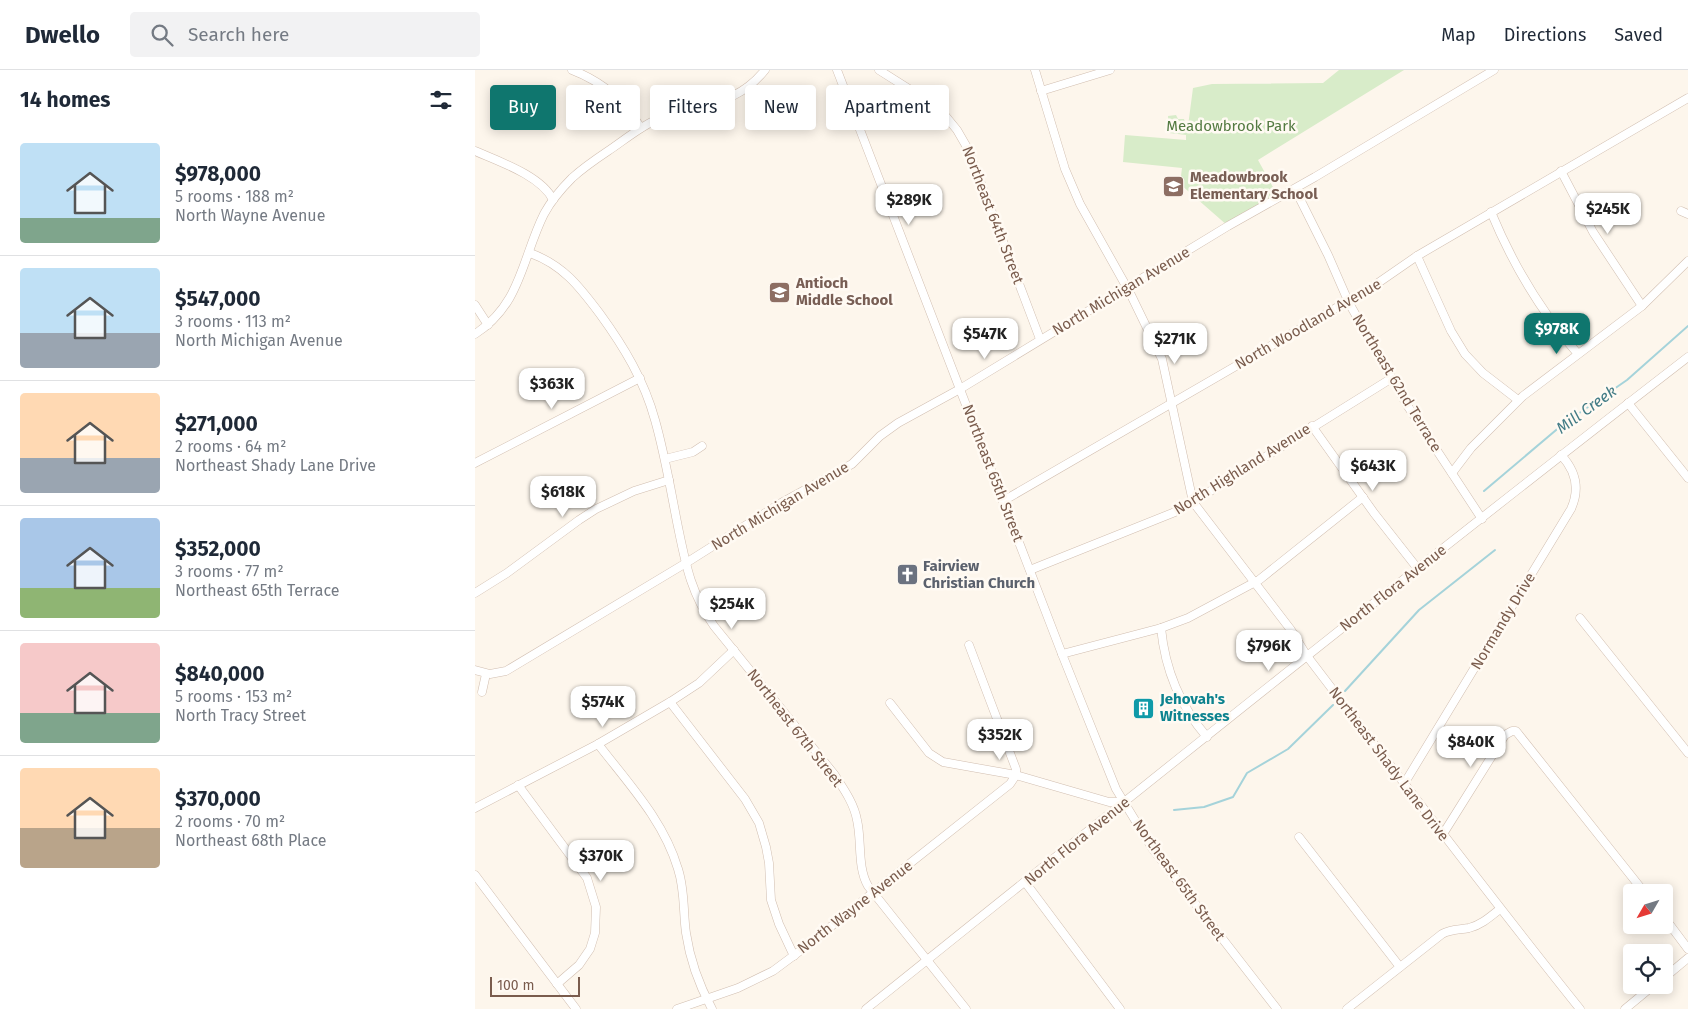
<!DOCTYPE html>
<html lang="en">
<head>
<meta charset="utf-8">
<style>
	body { margin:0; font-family:"Fira Sans",sans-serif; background:#f2f2f3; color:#1f2937; height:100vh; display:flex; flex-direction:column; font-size:19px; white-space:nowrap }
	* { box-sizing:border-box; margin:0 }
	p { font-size:16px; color:#747a83 }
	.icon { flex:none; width:28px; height:28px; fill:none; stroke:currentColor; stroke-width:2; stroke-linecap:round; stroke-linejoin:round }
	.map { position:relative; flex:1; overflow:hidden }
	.side { display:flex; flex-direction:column; background:#fff; width:475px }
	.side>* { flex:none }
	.top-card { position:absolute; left:15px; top:15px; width:475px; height:45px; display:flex; gap:10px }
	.needle { width:32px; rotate:231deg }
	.tools { position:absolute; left:1148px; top:814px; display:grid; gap:10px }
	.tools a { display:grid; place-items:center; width:50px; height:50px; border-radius:5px; background:#fff; box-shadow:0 2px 12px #0003; font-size:25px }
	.scale { position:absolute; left:15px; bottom:12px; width:90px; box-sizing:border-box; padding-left:5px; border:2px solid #7a5c4d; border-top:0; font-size:14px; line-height:18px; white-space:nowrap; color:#7a5c4d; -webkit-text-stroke:4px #fffaf3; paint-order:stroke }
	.price { position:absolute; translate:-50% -42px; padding:0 11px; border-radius:10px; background:#fff; color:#222; font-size:16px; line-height:32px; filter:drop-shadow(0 1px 2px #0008) }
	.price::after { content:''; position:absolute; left:50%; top:30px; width:15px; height:11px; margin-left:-8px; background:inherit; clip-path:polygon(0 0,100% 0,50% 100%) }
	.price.current { background:#0f766e; color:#fff }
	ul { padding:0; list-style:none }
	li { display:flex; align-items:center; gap:15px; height:125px; padding:0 20px }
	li+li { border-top:1px solid #e0e1e3 }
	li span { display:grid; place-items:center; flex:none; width:140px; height:100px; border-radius:5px; color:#555 }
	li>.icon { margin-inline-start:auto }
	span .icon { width:60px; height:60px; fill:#fffc; stroke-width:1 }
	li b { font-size:21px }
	h2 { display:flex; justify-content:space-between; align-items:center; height:60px; padding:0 20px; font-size:21px }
	.chip { padding:0 18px; border-radius:5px; background:#fff; box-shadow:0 2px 12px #0003; font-size:18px; line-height:45px }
	.chip.current { background:#0f766e; color:#fff }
	header { display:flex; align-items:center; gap:30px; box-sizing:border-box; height:70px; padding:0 25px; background:#fff; border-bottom:1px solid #e0e1e3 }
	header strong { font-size:24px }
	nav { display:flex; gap:28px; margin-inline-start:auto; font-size:18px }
	.search { width:350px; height:45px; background:#f2f2f3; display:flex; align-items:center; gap:12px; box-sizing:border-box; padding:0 18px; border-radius:5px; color:#747a83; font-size:19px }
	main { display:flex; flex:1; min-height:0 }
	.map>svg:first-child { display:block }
</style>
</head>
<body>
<header>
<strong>Dwello</strong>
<div class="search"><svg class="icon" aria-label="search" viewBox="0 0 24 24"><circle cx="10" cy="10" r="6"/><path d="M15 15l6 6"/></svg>Search here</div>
<nav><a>Map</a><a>Directions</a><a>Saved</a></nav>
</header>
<main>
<section class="side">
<h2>14 homes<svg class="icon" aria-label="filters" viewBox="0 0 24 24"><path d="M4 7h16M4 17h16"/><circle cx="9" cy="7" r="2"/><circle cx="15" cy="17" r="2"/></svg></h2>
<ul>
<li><span style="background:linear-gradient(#bfe0f5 75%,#7fa58c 0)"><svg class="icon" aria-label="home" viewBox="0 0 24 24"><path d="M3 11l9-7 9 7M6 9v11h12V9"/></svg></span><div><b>$978,000</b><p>5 rooms · 188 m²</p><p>North Wayne Avenue</p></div></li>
<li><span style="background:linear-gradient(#bfe0f5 65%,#9aa5b1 0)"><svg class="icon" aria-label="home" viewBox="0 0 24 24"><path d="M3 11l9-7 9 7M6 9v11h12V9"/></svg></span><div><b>$547,000</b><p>3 rooms · 113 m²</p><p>North Michigan Avenue</p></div></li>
<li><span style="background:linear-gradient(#ffd9b3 65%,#9aa5b1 0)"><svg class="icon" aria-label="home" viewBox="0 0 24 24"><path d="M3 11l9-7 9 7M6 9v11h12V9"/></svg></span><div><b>$271,000</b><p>2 rooms · 64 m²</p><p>Northeast Shady Lane Drive</p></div></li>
<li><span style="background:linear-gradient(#a9c7e8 70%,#8fb573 0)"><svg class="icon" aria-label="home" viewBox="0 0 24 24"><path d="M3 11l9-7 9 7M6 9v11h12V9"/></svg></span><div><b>$352,000</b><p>3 rooms · 77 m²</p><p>Northeast 65th Terrace</p></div></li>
<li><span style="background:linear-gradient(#f6c9c9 70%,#7fa58c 0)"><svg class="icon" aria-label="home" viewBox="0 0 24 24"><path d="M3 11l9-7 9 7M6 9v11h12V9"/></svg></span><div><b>$840,000</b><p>5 rooms · 153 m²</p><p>North Tracy Street</p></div></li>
<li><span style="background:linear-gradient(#ffd9b3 60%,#b9a48a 0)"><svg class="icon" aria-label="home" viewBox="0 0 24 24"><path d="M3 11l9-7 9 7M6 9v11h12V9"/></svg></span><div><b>$370,000</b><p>2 rooms · 70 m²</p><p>Northeast 68th Place</p></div></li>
</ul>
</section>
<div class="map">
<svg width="1213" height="939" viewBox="0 0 1213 939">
	<rect width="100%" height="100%" fill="#fdf6ec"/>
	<polygon fill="#d8ecc9" points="864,0 929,0 783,90 805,130 753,156 705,114 707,98 648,92 650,65 711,70 711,65 694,63 693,46 701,45 703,49 709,49 710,53 712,54 713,56 718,18 737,14 848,13"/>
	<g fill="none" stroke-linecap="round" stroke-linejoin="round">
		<g stroke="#a5d3da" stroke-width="2">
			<polyline points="1009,421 1087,355 1152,310 1213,256"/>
			<polyline points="870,621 944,540 1020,480"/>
			<polyline points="699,740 729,737 758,727 772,703 813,679 858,635"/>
		</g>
		<defs>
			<g id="minor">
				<path d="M97 0C128 12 148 30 166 58"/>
				<polyline points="362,0 587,584 641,719 677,778 802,939"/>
				<polyline points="404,0 464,38 482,60 493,79 565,269"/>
				<path d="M560 0 590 99 605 134 655 223 687 289 718 432 816 560 832 586C922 704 1012 823 1105 939"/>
				<polyline points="566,21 635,0"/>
				<path d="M0 81C23 91 67 106 78 130"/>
				<polyline points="1086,101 1118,162 1167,236"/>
				<polyline points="820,119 853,185 874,233 932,335 1007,449"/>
				<polyline points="1206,141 1213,144"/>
				<path d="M1016 142C1038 195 1065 241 1103 284"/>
				<path d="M55 183C88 195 104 216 125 244 149 277 169 310 180 350 190 385 196 422 203 457 211 496 216 523 239 556L359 704C368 718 379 733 382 750 387 771 382 797 393 816L491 939"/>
				<polyline points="942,186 976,261 990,284 1008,303 1043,330"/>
				<polyline points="0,235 13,255"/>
				<path d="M0 264C46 235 47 188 69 144 76 131 86 119 97 108 108 98 121 89 133 81 152 68 170 53 192 45 231 30 260 37 290 0"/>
				<polyline points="1153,333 1213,408"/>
				<polyline points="837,356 899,443 943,499"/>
				<polyline points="190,389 218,382 227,376"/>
				<polyline points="0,393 165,308"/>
				<polyline points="977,403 996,378 1048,326 1167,236 1213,191"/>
				<polyline points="528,431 868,234 874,233 942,186 1213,28"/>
				<polyline points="555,500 705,440 917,308"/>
				<polyline points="0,523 32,503 104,450 121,439 159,421 194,410"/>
				<polyline points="1105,548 1213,683"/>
				<path d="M686 558C690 599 705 636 732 667"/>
				<polyline points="587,584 686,558 713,548 784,510 888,427"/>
				<polyline points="0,600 15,604 31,601 211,493 306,433 377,394 405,366 423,353 485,319 753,156 840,107 1019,0"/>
				<polyline points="7,622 11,604"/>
				<polyline points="195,632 270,729 284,753 291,777 294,793 296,830 304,854 319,886"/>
				<polyline points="415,633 454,683 468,692 541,705 634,732 649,732"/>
				<path d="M123 674C153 713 189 751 203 799 210 820 208 842 211 863 215 890 224 915 237 939"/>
				<path d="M929 714 1096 439C1105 419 1101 401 1086 385"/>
				<polyline points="43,715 112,808 121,837 120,863 115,879 104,895 82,914"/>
				<polyline points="0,738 123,674 195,632 224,613 259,580"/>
				<polyline points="968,764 1030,665 1037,661 1041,661 1169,822"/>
				<polyline points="824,767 925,897"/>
				<polyline points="0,805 101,939"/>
				<polyline points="550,812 645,939"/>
				<polyline points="1189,847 1213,879"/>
				<polyline points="1189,908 1213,888"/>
				<polyline points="202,939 263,918 298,901 333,875 395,825 535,714 541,705 541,699 494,575"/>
				<path d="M391 939C664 720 936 501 1213 287"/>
				<path d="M872 939 967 864C976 859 984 860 994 858 1006 855 1015 847 1025 839"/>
				<polyline points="1150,939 1179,915"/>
			</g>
		</defs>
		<use href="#minor" stroke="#d1beb0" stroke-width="9"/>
		<use href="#minor" stroke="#fff" stroke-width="8"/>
	</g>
	<defs>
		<symbol id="school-square" viewBox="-11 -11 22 22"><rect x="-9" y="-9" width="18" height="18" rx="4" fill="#8d6e63" stroke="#fffaf3"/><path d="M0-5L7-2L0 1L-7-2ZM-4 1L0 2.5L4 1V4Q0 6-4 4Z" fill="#fff"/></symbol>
		<symbol id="church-square" viewBox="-11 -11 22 22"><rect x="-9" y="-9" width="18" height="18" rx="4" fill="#6b7280" stroke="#fffaf3"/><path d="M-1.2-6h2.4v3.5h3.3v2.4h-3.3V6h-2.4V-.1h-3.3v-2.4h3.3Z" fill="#fff"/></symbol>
		<symbol id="building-square" viewBox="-11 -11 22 22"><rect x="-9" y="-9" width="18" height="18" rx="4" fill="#0f9aa8" stroke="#fffaf3"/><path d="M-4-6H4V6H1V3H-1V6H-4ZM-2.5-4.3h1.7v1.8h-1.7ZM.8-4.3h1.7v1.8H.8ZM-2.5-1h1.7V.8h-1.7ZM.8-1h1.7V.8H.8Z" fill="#fff"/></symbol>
	</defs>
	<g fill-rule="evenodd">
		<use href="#school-square" x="686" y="104" width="25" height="25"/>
		<use href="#school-square" x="292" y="210" width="25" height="25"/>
		<use href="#church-square" x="420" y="492" width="25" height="25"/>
		<use href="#building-square" x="656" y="626" width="25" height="25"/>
	</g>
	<g text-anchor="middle" stroke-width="5" stroke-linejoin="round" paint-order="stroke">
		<g font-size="15" fill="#537a41" stroke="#fffaf3">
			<text x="756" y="61">Meadowbrook Park</text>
		</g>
		<g font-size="15" font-weight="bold" fill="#785e54" stroke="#fffaf3" text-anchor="start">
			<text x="715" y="112">Meadowbrook<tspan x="715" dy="17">Elementary School</tspan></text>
			<text x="321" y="218">Antioch<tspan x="321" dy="17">Middle School</tspan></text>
		</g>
		<g font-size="15" fill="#7a5c4d" stroke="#fffaf3">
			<text transform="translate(518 145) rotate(69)" y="5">Northeast 64th Street</text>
			<text transform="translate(646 221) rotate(-31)" y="5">North Michigan Avenue</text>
			<text transform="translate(833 254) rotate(-30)" y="5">North Woodland Avenue</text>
			<text transform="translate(922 313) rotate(59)" y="5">Northeast 62nd Terrace</text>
			<text transform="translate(767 399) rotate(-32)" y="5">North Highland Avenue</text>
			<text transform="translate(518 403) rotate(69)" y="5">Northeast 65th Street</text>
			<text transform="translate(305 436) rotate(-31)" y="5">North Michigan Avenue</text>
			<text transform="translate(918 518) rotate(-38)" y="5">North Flora Avenue</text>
			<text transform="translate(1028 551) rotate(-59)" y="5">Normandy Drive</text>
			<text transform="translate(320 658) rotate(52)" y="5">Northeast 67th Street</text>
			<text transform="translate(914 694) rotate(53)" y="5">Northeast Shady Lane Drive</text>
			<text transform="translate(602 771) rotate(-39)" y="5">North Flora Avenue</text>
			<text transform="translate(704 810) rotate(54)" y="5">Northeast 65th Street</text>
			<text transform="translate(380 837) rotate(-38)" y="5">North Wayne Avenue</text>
		</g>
		<g font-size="15" font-weight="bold" fill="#5b616d" stroke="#fffaf3" text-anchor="start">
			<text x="448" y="501">Fairview<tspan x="448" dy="17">Christian Church</tspan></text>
		</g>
		<g font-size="15" font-weight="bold" fill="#0d838f" stroke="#fffaf3" text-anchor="start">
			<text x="685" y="634">Jehovah's<tspan x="685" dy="17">Witnesses</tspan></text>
		</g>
		<g font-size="16" font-style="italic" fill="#437c86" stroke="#fffaf3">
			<text transform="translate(1111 339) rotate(-36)" y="6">Mill Creek</text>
		</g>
	</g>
</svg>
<div class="tools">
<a><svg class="needle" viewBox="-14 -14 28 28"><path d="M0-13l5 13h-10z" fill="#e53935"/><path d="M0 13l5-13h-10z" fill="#747a83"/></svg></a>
<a><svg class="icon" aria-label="locate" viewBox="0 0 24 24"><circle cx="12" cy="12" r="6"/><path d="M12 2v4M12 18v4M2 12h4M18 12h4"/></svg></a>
</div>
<div class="scale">100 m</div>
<b class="price" style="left:434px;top:156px">$289K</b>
<b class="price" style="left:1133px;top:165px">$245K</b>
<b class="price current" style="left:1082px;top:285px">$978K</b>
<b class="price" style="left:510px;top:290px">$547K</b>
<b class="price" style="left:700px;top:295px">$271K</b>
<b class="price" style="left:77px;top:340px">$363K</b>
<b class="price" style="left:898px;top:422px">$643K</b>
<b class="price" style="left:88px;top:448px">$618K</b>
<b class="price" style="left:257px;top:560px">$254K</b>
<b class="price" style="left:794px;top:602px">$796K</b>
<b class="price" style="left:128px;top:658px">$574K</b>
<b class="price" style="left:525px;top:691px">$352K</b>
<b class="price" style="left:996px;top:698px">$840K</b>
<b class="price" style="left:126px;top:812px">$370K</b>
<div class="top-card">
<a class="chip current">Buy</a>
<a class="chip">Rent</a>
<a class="chip">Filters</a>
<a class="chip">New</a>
<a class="chip">Apartment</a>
</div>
</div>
</main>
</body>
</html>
